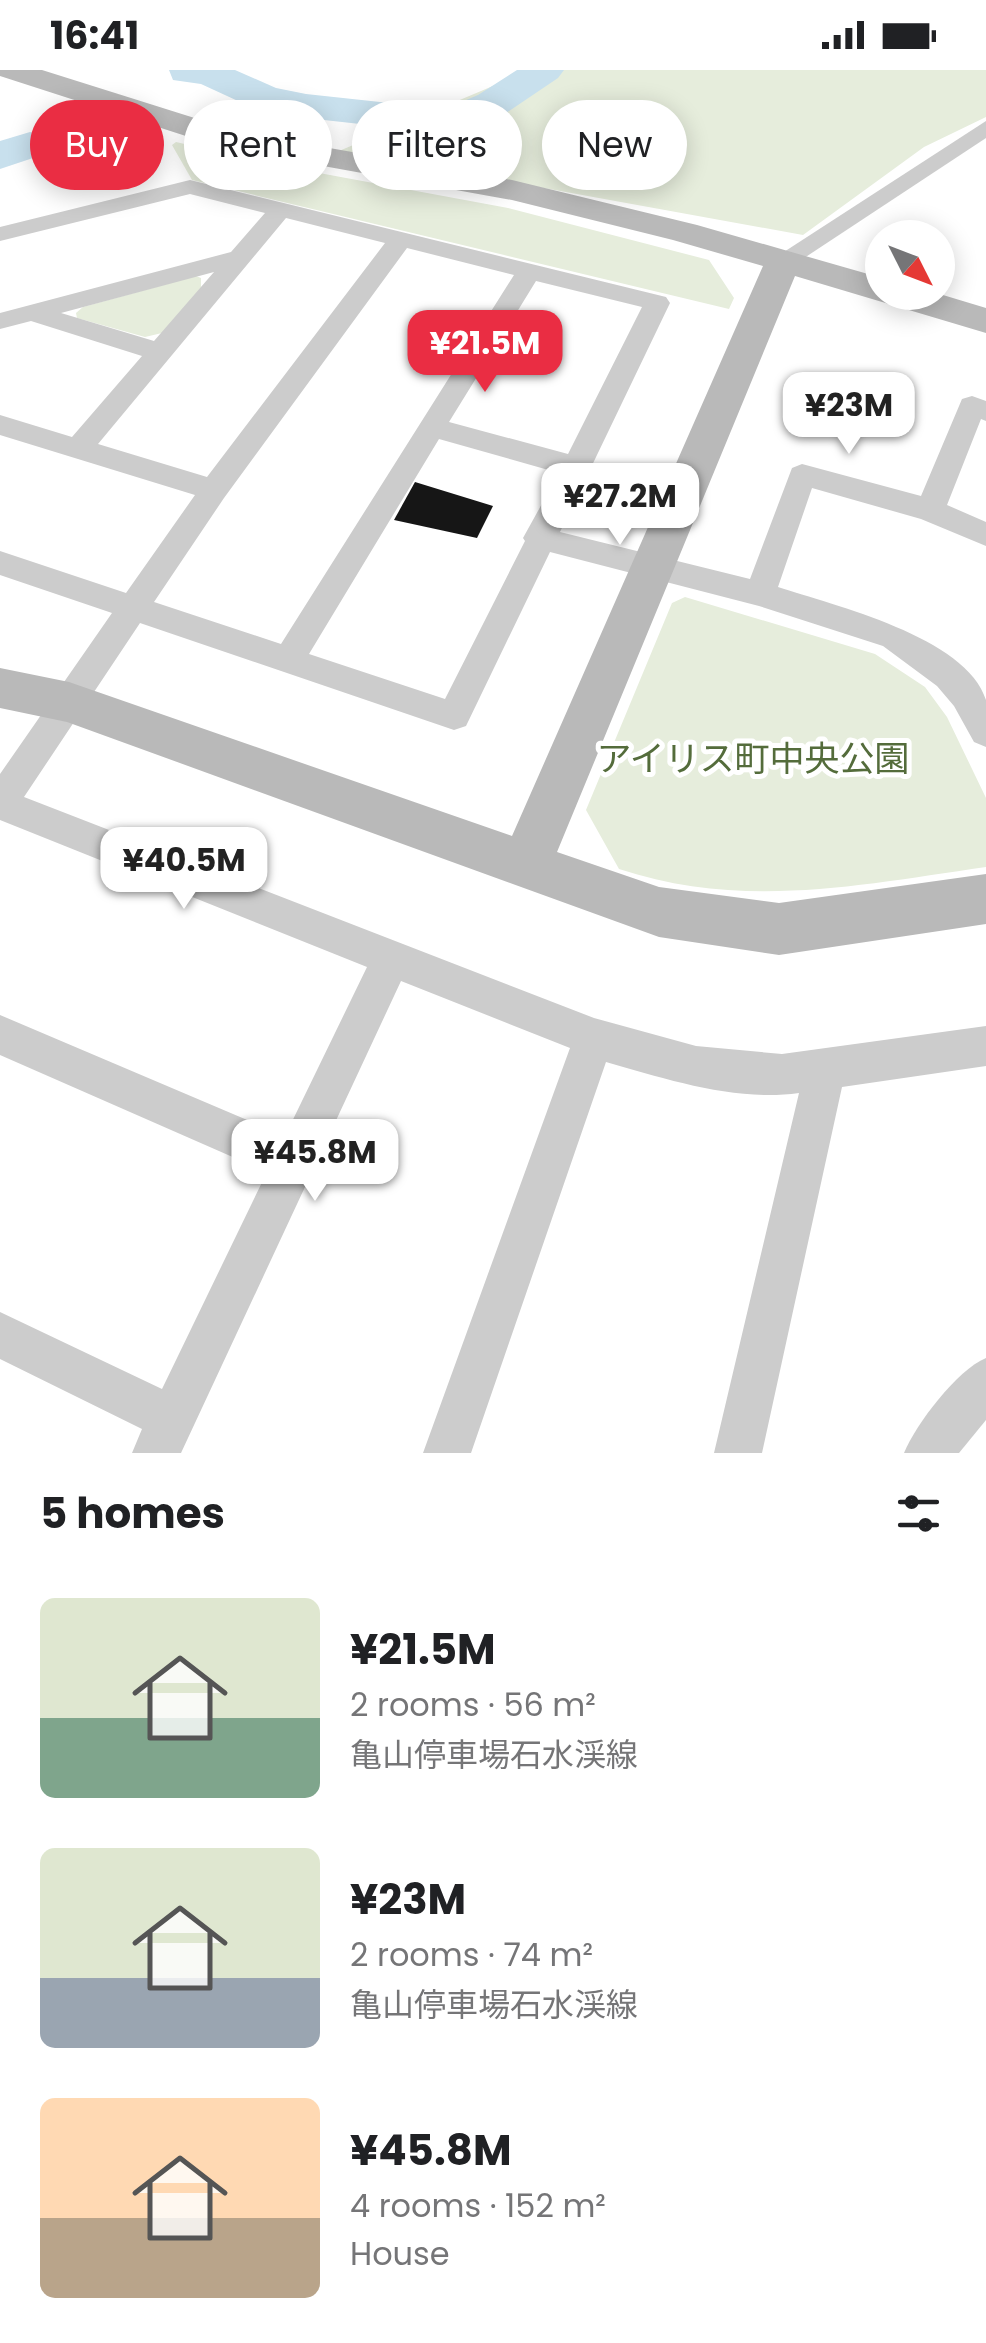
<!DOCTYPE html>
<html lang="en">
<head>
<meta charset="utf-8">
<style>
	body { margin:0; font-family:Poppins,"Noto Sans JP",sans-serif; background:#f2f2f2; color:#202124; height:100vh; display:flex; flex-direction:column; font-size:38px; white-space:nowrap }
	* { box-sizing:border-box; margin:0 }
	p { font-size:32px; color:#757577 }
	.icon { flex:none; width:55px; height:55px; fill:none; stroke:currentColor; stroke-width:2; stroke-linecap:round; stroke-linejoin:round }
	.map { position:relative; height:1383px; overflow:hidden }
	.sheet { display:flex; flex-direction:column; background:#fff; flex:1 }
	.sheet>* { flex:none }
	.hud { position:absolute; left:30px; top:30px; width:928px; height:90px; display:flex; gap:20px }
	.needle { width:65px; rotate:132deg }
	.fabs { position:absolute; left:865px; top:150px; display:grid; gap:20px }
	.fabs a { display:grid; place-items:center; width:90px; height:90px; border-radius:50%; background:#fff; box-shadow:0 5px 25px #0003; font-size:50px }
	.price { position:absolute; translate:-50% -85px; padding:0 22px; border-radius:20px; background:#fff; color:#222; font-size:32px; line-height:65px; filter:drop-shadow(0 2px 5px #0008) }
	.price::after { content:''; position:absolute; left:50%; top:60px; width:30px; height:22px; margin-left:-15px; background:inherit; clip-path:polygon(0 0,100% 0,50% 100%) }
	.price.on { background:#ea2d43; color:#fff }
	ul { padding:0; list-style:none }
	li { display:flex; align-items:center; gap:30px; height:250px; padding:0 40px }
	li span { display:grid; place-items:center; flex:none; width:280px; height:200px; border-radius:15px; color:#555 }
	li>.icon { margin-inline-start:auto }
	span .icon { width:120px; height:120px; fill:#fffc; stroke-width:1 }
	li b { font-size:42px }
	h2 { display:flex; justify-content:space-between; align-items:center; height:120px; padding:0 40px; font-size:42px }
	.tag { padding:0 35px; border-radius:45px; background:#fff; box-shadow:0 5px 25px #0003; font-size:35px; line-height:90px }
	.tag.on { background:#ea2d43; color:#fff }
	.status { display:flex; justify-content:space-between; align-items:center; height:70px; padding:0 50px; background:#fff; direction:ltr }
	.status svg { height:28px; fill:currentColor }
	.map>svg:first-child { display:block }
</style>
</head>
<body>
<div class="status"><b>16:41</b><svg viewBox="0 0 49 12"><path d="M0 12V9h3v3zM5 12V6h3v6zM10 12V3h3v9zM15 12V0h3v12zM26 1h20v11H26zM47 4h2v5h-2z"/></svg></div>
<div class="map">
<svg width="986" height="1383" viewBox="0 0 986 1383">
	<rect width="100%" height="100%" fill="#fff"/>
	<g fill="#e6eddc">
		<polygon points="519,0 986,0 986,47 924,77 803,165 339,81 512,8"/>
		<polygon points="176,72 276,95 508,138 709,190 734,228 729,239 192,110 172,75"/>
		<polygon points="196,206 201,208 201,218 162,263 145,267 77,248 76,243 83,237"/>
		<path d="M685 527 875 584 925 617 947 647 986 728V797C860 815 743 840 619 799L586 740 672 533Z"/>
	</g>
	<g fill="none" stroke-linecap="round" stroke-linejoin="round">
		<g fill="#c8e0ed" fill-rule="evenodd">
			<polygon points="169,0 235,0 276,18 306,24 445,39 478,25 517,0 564,0 558,8 506,43 450,64 306,48 251,37 201,14 173,10"/>
			<polygon points="30,62 45,66 51,75 45,84 0,99 0,71"/>
		</g>
	</g>
	<polygon fill="#161616" points="415,412 493,436 477,468 394,450"/>
	<g fill="none" stroke-linecap="round" stroke-linejoin="round">
		<g fill="#ccc" fill-rule="evenodd">
			<polygon points="986,51 986,68 792,196 774,196 770,191"/>
			<path d="M190 110 666 227 670 233 560 462 750 509 792 398 802 394 921 426 962 329 972 326 986 331V351L981 349 947 435 986 452V476L921 449 812 418 778 517C833 535 967 567 986 630 986 643 986 663 986 677L974 672 954 636 937 616 883 576 759 536 550 482 466 656 454 660 140 553 24 727 594 948 696 976 782 984 986 956V996L842 1017 762 1383H714L799 1023C734 1032 667 1009 606 992L471 1383H423L570 978 401 911 181 1383H132L142 1359 0 1289V1242L162 1319 267 1102 0 985V945L285 1066 367 897 0 750V704L112 543 0 505V481L126 523 195 425 0 365V345L72 367 142 286 31 251 0 259V243L231 182 265 143 190 124 0 171V157ZM286 148 385 173 207 407 98 374ZM407 178 514 205 281 574 154 532 224 428ZM214 202 154 271 61 243ZM536 211 642 237 568 384 449 352ZM439 369 559 403 523 468 525 471 445 629 309 584Z"/>
			<path d="M986 1288V1350L959 1383H904C916 1354 957 1300 986 1288Z"/>
		</g>
		<polygon fill="#b9b9b9" fill-rule="evenodd" points="0,0 42,0 239,62 512,110 697,155 882,208 882,222 933,222 986,238 986,263 795,206 557,782 659,817 779,833 986,804 986,854 779,885 659,867 67,652 0,638 0,598 69,612 512,766 763,196 673,170 512,130 223,78 0,6"/>
	</g>
	<g text-anchor="middle" stroke-width="10" stroke-linejoin="round" paint-order="stroke">
		<g font-size="35" fill="#546c3b" stroke="#fff">
			<text x="753" y="701">アイリス町中央公園</text>
		</g>
	</g>
</svg>
<div class="fabs">
<a><svg class="needle" viewBox="-14 -14 28 28"><path d="M0-13l5 13h-10z" fill="#e53935"/><path d="M0 13l5-13h-10z" fill="#757577"/></svg></a>
</div>
<b class="price on" style="left:485px;top:325px">¥21.5M</b>
<b class="price" style="left:849px;top:387px">¥23M</b>
<b class="price" style="left:620px;top:478px">¥27.2M</b>
<b class="price" style="left:184px;top:842px">¥40.5M</b>
<b class="price" style="left:315px;top:1134px">¥45.8M</b>
<div class="hud">
<a class="tag on">Buy</a>
<a class="tag">Rent</a>
<a class="tag">Filters</a>
<a class="tag">New</a>
</div>
</div>
<section class="sheet">
<h2>5 homes<svg class="icon" aria-label="filters" viewBox="0 0 24 24"><path d="M4 7h16M4 17h16"/><circle cx="9" cy="7" r="2"/><circle cx="15" cy="17" r="2"/></svg></h2>
<ul>
<li><span style="background:linear-gradient(#dfe7d0 60%,#7fa58c 0)"><svg class="icon" aria-label="home" viewBox="0 0 24 24"><path d="M3 11l9-7 9 7M6 9v11h12V9"/></svg></span><div><b>¥21.5M</b><p>2 rooms · 56 m²</p><p>亀山停車場石水渓線</p></div></li>
<li><span style="background:linear-gradient(#dfe7d0 65%,#9aa5b1 0)"><svg class="icon" aria-label="home" viewBox="0 0 24 24"><path d="M3 11l9-7 9 7M6 9v11h12V9"/></svg></span><div><b>¥23M</b><p>2 rooms · 74 m²</p><p>亀山停車場石水渓線</p></div></li>
<li><span style="background:linear-gradient(#ffd9b3 60%,#b9a48a 0)"><svg class="icon" aria-label="home" viewBox="0 0 24 24"><path d="M3 11l9-7 9 7M6 9v11h12V9"/></svg></span><div><b>¥45.8M</b><p>4 rooms · 152 m²</p><p>House</p></div></li>
</ul>
</section>
</body>
</html>
